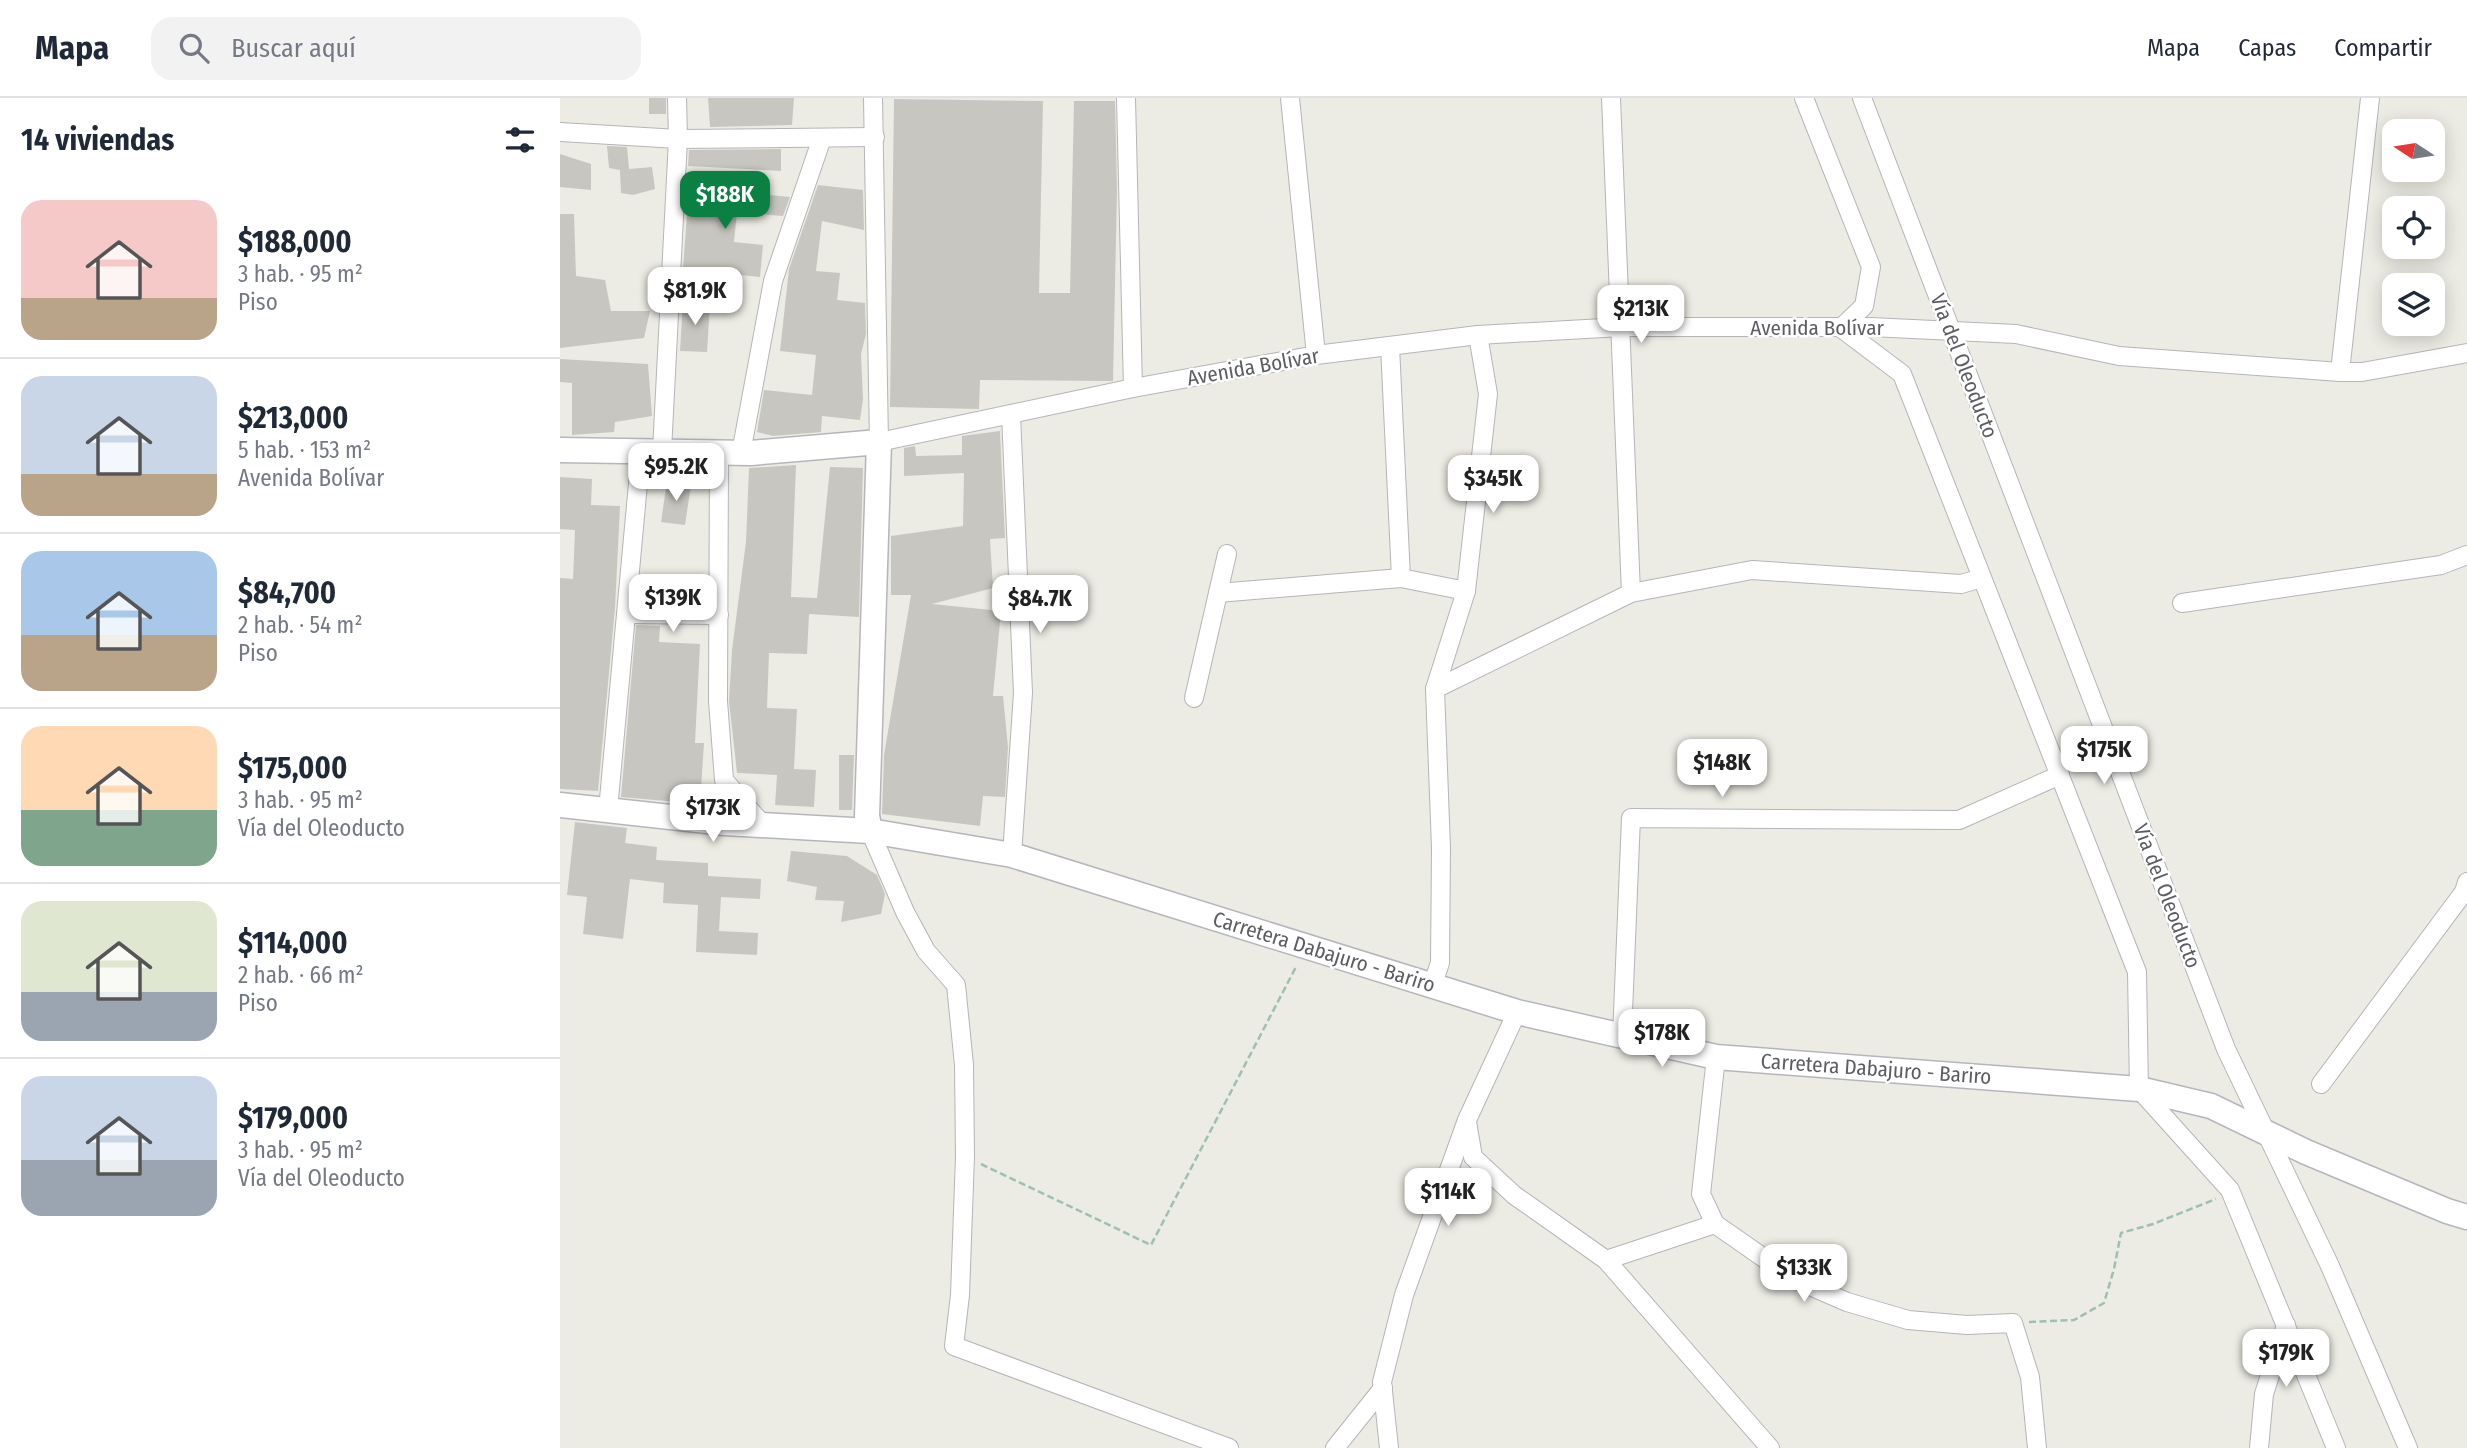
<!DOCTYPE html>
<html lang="es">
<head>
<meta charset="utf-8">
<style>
	body { margin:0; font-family:"Fira Sans Condensed",sans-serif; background:#f2f2f3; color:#1f2937; height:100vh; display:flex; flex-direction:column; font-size:26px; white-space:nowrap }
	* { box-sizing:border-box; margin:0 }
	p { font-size:23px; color:#747a83 }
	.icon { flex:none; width:38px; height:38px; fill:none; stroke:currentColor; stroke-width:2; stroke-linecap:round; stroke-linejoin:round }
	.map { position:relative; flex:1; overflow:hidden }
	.details { display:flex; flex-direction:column; background:#fff; width:560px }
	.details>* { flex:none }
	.needle { width:46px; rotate:282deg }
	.tools { position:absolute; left:1822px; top:21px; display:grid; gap:14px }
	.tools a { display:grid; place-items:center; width:63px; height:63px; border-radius:14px; background:#fff; box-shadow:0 4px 18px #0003; font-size:35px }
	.price { position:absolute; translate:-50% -60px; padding:0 16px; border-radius:14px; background:#fff; color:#222; font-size:23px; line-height:46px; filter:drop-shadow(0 2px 4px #0008) }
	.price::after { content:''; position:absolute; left:50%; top:42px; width:21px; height:16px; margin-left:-10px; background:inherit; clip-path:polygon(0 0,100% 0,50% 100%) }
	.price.active { background:#0b8043; color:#fff }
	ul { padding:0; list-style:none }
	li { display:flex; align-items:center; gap:21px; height:175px; padding:0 21px }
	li+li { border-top:2px solid #e0e1e3 }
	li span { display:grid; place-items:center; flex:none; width:196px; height:140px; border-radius:21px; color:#555 }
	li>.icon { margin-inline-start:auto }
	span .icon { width:84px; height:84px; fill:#fffc; stroke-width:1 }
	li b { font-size:30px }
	h2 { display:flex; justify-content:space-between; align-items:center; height:84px; padding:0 21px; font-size:30px }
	header { display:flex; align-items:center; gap:42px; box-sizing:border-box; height:98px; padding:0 35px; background:#fff; border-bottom:2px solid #e0e1e3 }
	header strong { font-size:33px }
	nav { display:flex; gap:38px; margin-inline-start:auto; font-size:24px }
	.search { width:490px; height:63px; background:#f2f2f3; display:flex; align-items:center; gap:18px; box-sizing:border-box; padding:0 24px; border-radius:21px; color:#747a83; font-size:26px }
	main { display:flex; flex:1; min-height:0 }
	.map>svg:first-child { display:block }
</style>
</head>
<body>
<header>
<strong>Mapa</strong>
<div class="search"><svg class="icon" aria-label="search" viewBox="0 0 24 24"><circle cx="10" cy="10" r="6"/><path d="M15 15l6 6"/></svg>Buscar aquí</div>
<nav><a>Mapa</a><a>Capas</a><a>Compartir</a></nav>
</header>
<main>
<section class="details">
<h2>14 viviendas<svg class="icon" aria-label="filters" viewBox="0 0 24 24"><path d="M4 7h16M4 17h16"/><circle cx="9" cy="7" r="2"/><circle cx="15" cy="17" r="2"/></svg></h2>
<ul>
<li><span style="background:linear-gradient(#f6c9c9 70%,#b9a48a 0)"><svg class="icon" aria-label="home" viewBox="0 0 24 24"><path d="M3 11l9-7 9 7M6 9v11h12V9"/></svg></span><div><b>$188,000</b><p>3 hab. · 95 m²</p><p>Piso</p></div></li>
<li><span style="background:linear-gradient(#c9d6e8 70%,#b9a48a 0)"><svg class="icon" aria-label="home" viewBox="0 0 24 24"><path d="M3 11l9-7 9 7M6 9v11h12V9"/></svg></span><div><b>$213,000</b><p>5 hab. · 153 m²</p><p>Avenida Bolívar</p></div></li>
<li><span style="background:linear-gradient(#a9c7e8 60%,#b9a48a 0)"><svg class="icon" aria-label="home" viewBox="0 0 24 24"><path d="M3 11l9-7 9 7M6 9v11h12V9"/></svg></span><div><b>$84,700</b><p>2 hab. · 54 m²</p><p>Piso</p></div></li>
<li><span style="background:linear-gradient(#ffd9b3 60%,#7fa58c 0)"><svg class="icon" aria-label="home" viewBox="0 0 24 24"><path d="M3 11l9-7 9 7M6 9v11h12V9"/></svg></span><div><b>$175,000</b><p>3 hab. · 95 m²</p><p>Vía del Oleoducto</p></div></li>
<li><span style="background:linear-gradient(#dfe7d0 65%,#9aa5b1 0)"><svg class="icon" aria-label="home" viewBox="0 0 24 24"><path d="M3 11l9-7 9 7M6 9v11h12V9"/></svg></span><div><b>$114,000</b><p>2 hab. · 66 m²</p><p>Piso</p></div></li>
<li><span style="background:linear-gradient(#c9d6e8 60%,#9aa5b1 0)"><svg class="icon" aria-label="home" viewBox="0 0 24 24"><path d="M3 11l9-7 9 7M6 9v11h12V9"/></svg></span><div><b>$179,000</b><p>3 hab. · 95 m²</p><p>Vía del Oleoducto</p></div></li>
</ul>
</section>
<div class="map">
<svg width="1907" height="1350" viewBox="0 0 1907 1350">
	<rect width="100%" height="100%" fill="#ecece4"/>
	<g fill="#c8c6c0">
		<rect x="89" y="0" width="17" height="16"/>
		<polygon points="148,0 234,0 232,27 150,29"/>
		<polygon points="334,1 483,3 479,195 510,195 514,3 555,3 557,92 553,283 420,282 419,311 330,309"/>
		<polygon points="47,48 67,49 69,71 92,69 95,91 73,97 61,95 60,72 49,70"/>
		<polygon points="221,51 221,73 128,68 129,52"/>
		<polygon points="0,56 31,66 31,92 0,89"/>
		<polygon points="258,87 303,92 304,132 262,123 256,173 280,175 277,202 305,205 306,236 301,256 303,301 300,322 262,318 261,334 213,338 197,334 204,292 252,297 256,257 220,253 229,171"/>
		<polygon points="129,89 230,99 223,118 177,114 174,144 203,147 200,179 123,171"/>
		<polygon points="0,116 14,116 16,178 45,182 51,213 90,213 84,240 0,250"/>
		<polygon points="123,203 150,205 147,254 120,253"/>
		<polygon points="0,261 88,266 92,318 55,324 54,334 12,337 12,285 0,284"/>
		<polygon points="440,333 445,440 430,441 433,490 372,506 441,513 433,598 443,598 448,649 445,699 423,698 420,728 322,716 324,657 351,497 331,497 331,438 403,428 404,375 344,378 344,350 355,348 356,358 402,357 402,338"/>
		<polygon points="236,367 231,499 257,500 270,369 303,370 299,519 249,516 247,556 209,555 207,610 237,611 234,671 256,672 254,709 215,707 217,677 177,675 169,603 172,552 186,444 189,370"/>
		<polygon points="0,379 32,381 31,407 60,408 55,510 38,693 0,691 0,480 13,481 15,432 0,431"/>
		<polygon points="107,383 131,387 125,427 101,424"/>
		<polygon points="76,527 100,528 99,544 140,546 135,645 144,645 140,706 61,699"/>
		<polygon points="279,657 294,657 292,712 279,712"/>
		<polygon points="15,724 67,730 65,745 97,749 96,762 148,765 148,778 201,781 200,801 161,799 159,833 198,835 197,857 136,854 138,807 103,805 104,785 70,781 63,841 23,836 27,799 7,797"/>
		<polygon points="231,753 287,758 317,777 325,796 321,816 281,824 284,803 255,802 257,789 227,783"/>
	</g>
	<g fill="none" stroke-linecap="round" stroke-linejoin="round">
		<defs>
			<g id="street">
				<polyline points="313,0 319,344 573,290 756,257 918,237 1061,229 1311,229 1456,236 1559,258 1780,274 1802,274 1907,255"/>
				<polyline points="566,0 573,290"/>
				<polyline points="730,0 756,257"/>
				<polyline points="1051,0 1071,495"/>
				<polyline points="1244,0 1311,169 1304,208 1281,230 1342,276 1577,874 1579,991 1670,1092 1776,1350"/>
				<polyline points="1302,0 1666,951 1770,1168 1848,1350"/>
				<polyline points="0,34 118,41 315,39"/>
				<polyline points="830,248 841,480"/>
				<polyline points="1780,274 1810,0"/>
				<polyline points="451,316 463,595 452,757"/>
				<polyline points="102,353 118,41 117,0"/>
				<polyline points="159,354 158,603 164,682 203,727"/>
				<polyline points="181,355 213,183 262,40"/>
				<polyline points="667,456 658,495 841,480 906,493"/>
				<polyline points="1622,505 1881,467 1907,457"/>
				<polyline points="67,516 159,517"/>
				<polyline points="875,591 906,493 928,296 918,237"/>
				<polyline points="634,600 658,495"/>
				<polyline points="48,712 81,353"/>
				<polyline points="310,733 345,814 366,853 396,887 404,967 405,1058 400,1197 394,1248 669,1350"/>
				<polyline points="872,888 880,865 881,750 875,591 1071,495 1192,472 1401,486 1422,480"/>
				<polyline points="1062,939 1071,720 1399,722 1500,677"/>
				<polyline points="1156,959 1141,1096 1155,1126 1234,1181 1287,1204 1348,1222 1407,1227 1453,1225 1470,1279 1477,1350"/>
				<polyline points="1761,986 1904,794 1907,784"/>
				<polyline points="907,1024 913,1059 954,1097 1046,1162 1155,1126"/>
				<polyline points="1046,1162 1210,1350"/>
				<polyline points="775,1350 823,1290"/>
				<polyline points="829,1350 822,1284 844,1197 907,1022 957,914"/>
				<polyline points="1699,1350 1704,1296 1726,1227"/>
			</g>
			<g id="secondary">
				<polyline points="0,352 191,355 319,344 307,718 310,733"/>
				<polyline points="0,707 165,725 310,733 452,757 957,914 1156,959 1579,991 1651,1008 1746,1054 1887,1113 1907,1119"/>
			</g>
		</defs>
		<use href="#street" stroke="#b4b5b9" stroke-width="20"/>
		<use href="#secondary" stroke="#b5b6bc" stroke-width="27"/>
		<g stroke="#9dc1af" stroke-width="2.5" stroke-dasharray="7 3.5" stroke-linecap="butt">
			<polyline points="421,1066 591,1147 737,867"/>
			<polyline points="1469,1224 1514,1222 1544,1205 1554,1171 1561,1135 1593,1126 1656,1101"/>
		</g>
		<use href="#street" stroke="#fff" stroke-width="18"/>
		<use href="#secondary" stroke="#fff" stroke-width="24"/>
	</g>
	<g text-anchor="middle" stroke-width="5" stroke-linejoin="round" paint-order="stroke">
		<g font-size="21" fill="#5c5d62" stroke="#fff">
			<text x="1257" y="237">Avenida Bolívar</text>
			<text transform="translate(1404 268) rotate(69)" y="7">Vía del Oleoducto</text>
			<text transform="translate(693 269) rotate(-10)" y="7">Avenida Bolívar</text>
			<text transform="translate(1607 798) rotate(69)" y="7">Vía del Oleoducto</text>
			<text transform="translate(764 854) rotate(17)" y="7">Carretera Dabajuro - Bariro</text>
			<text transform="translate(1316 971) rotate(4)" y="7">Carretera Dabajuro - Bariro</text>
		</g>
	</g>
</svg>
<div class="tools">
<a><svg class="needle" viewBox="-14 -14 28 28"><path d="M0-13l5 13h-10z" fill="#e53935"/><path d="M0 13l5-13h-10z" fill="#747a83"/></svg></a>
<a><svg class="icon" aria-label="locate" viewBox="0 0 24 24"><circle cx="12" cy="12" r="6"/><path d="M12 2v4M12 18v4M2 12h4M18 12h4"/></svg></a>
<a><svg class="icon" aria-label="layers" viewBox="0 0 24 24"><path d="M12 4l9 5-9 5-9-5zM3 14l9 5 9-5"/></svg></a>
</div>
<b class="price active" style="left:165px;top:133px">$188K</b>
<b class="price" style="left:135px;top:229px">$81.9K</b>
<b class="price" style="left:1081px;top:247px">$213K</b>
<b class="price" style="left:116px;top:405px">$95.2K</b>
<b class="price" style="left:933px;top:417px">$345K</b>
<b class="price" style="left:113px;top:536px">$139K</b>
<b class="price" style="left:480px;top:537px">$84.7K</b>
<b class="price" style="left:1544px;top:688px">$175K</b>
<b class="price" style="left:1162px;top:701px">$148K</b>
<b class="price" style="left:153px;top:746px">$173K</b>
<b class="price" style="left:1102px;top:971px">$178K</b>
<b class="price" style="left:888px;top:1130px">$114K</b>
<b class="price" style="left:1244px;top:1206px">$133K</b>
<b class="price" style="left:1726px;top:1291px">$179K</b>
</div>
</main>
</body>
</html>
